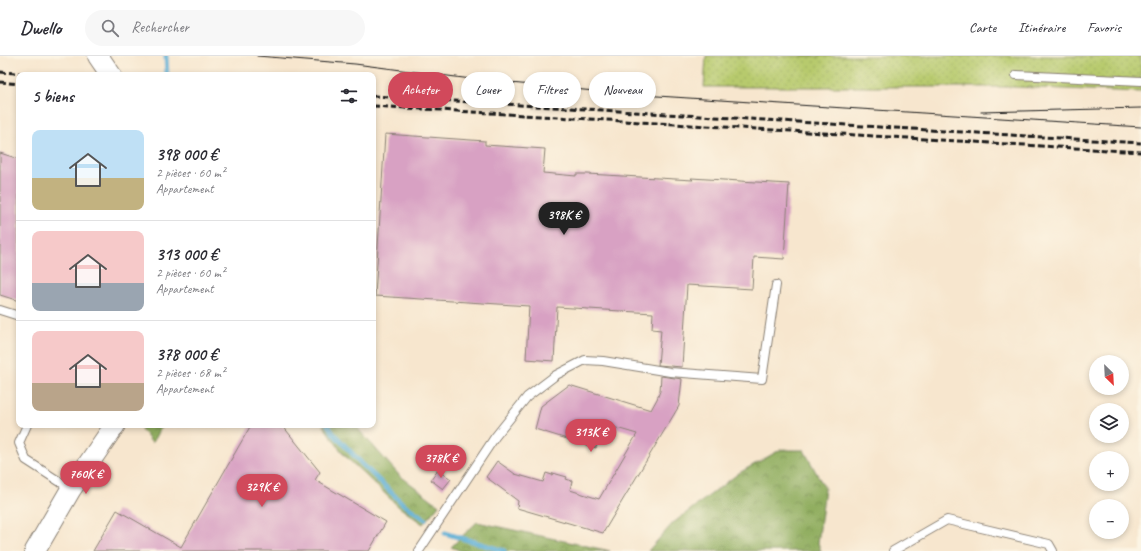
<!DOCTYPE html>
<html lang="fr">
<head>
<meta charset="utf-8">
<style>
	body { margin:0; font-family:Caveat,sans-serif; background:#f7f7f7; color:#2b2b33; height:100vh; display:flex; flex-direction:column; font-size:15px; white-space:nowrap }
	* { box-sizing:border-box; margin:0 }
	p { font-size:13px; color:#7c7c81 }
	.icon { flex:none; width:22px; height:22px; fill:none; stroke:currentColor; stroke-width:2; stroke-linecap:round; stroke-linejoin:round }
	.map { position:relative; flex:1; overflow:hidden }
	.side { position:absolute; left:16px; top:16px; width:360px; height:356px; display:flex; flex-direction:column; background:#fff; border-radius:8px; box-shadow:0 2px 6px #0003 }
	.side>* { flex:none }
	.top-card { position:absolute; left:388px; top:16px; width:380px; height:36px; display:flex; gap:8px }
	.needle { width:26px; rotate:156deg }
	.controls { position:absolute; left:1089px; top:299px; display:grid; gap:8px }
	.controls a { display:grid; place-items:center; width:40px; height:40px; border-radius:50%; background:#fff; box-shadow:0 2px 6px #0003; font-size:20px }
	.price { position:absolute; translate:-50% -34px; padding:0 9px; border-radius:14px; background:#d1495b; color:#fff; font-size:13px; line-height:26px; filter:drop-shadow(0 1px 2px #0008) }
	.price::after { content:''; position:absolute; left:50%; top:24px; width:12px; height:9px; margin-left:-6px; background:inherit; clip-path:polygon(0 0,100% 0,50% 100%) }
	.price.on { background:#222; color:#fff }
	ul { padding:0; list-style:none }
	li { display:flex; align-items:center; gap:12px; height:100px; padding:0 16px }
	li+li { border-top:1px solid #e1e1e2 }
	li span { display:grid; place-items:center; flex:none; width:112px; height:80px; border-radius:8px; color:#555 }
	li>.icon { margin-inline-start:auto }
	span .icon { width:48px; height:48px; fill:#fffc; stroke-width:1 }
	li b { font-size:17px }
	h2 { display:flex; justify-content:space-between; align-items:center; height:48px; padding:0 16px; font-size:17px }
	.pill { padding:0 14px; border-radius:18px; background:#fff; box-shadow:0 2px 6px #0003; font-size:14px; line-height:36px }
	.pill.on { background:#d1495b; color:#fff }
	header { display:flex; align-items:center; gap:24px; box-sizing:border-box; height:56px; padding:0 20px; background:#fff; border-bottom:1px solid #e1e1e2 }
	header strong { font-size:19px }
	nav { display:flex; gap:22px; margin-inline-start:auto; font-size:14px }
	.search { width:280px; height:36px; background:#f7f7f7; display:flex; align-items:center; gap:10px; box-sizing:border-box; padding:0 14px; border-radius:22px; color:#7c7c81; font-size:15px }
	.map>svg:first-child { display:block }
</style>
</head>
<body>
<header>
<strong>Dwello</strong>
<div class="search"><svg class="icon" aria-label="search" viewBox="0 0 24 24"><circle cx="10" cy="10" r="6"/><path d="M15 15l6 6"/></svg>Rechercher</div>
<nav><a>Carte</a><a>Itinéraire</a><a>Favoris</a></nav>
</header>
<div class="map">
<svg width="1141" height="495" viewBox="0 0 1141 495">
	<defs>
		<pattern id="green-dots" width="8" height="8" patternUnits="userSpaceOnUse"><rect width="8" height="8" fill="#b7ca6d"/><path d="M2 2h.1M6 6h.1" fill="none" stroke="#9dad5e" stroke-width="1.8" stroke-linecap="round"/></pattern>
		<pattern id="forest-crowns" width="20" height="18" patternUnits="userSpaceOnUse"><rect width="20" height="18" fill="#91ae60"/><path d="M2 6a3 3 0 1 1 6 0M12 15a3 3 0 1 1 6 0" fill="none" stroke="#768d4e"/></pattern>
	</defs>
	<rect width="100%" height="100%" fill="#fcf5e5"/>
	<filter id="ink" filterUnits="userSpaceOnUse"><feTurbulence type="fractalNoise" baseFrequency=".025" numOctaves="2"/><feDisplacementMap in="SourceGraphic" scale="8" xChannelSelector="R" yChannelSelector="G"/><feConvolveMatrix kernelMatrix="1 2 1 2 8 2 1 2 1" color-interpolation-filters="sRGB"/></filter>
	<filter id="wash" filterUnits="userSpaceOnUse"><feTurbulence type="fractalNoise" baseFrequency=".012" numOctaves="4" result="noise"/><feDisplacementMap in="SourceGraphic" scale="16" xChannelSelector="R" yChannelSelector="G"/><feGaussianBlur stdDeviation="0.9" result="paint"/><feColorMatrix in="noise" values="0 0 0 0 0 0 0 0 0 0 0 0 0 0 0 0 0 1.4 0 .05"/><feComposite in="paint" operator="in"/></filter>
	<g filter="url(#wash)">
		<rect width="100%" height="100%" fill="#f7e6ce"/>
		<polygon fill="url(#green-dots)" stroke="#6a7344" points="706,0 1141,0 1141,36 1012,31 704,31"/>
		<g fill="url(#forest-crowns)" stroke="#56653e">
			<polygon points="143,369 162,369 152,387 141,373"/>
			<polygon points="323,369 356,369 360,375 399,419 439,449 423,468 399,451 344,399"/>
			<polygon points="780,394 804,394 825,433 818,487 821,495 648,495 673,467 739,417"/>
			<polygon points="477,466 610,495 461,495 451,491"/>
		</g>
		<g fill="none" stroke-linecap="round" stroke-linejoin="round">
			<g stroke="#5aadd5" stroke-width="5">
				<polyline points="166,0 167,19"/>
				<polyline points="328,369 333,377 362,408 402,447 425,463"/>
				<polyline points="445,477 504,495"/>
			</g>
		</g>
		<g id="blocks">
			<g fill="#d8a1c3">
				<polygon points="385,78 485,85 485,89 545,93 543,117 576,120 576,118 587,118 693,124 691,122 789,128 784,203 754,201 752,233 687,229 682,311 658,309 661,274 652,273 653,257 557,251 554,305 526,303 529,250 375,240"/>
				<polygon points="0,97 19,103 19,245 0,239"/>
				<polygon points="661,320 682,323 679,350 603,477 517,452 518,445 486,421 497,405 515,418 543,426 546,417 552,419 553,417 567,421 566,423 572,425 570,434 599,443 637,378 603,368 596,392 535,373 541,350 569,329 651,354 657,343 660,335"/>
				<polygon points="251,369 282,369 320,416 315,424 386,466 369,495 93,495 117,454 181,491"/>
				<polygon points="438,414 451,423 443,433 431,424"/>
			</g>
		</g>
	</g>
	<g filter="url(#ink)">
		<use href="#blocks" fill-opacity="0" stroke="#8a8175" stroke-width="1"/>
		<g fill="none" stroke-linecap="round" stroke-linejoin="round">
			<defs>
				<g id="service">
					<polyline points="1016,19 1141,25"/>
					<polyline points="0,254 19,260"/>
					<polyline points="27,369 19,387 26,404 71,433"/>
					<polyline points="419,495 495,381 527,341 556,319 585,304 603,305 670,316 762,323 776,229"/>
					<polyline points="893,495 947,464 1049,488 1053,495"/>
				</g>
				<g id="tertiary">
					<polyline points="98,0 111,19"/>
					<polyline points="35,495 71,433 115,369"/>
				</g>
			</defs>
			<use href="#service" stroke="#8a8175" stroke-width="10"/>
			<use href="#tertiary" stroke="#8a8175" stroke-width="22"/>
			<use href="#service" stroke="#fff" stroke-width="8"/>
			<use href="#tertiary" stroke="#fff" stroke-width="20"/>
			<g stroke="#1c1c1c" stroke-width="1">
				<polyline points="257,0 355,8 479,24 626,38 1141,71"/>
				<polyline points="981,56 1141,52"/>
			</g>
			<g stroke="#1c1c1c" stroke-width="3" stroke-dasharray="6 3" stroke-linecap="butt">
				<polyline points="0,16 46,19"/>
				<polyline points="0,26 19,28"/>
				<polyline points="373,40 1141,87"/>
				<polyline points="373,50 1141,96"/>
			</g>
		</g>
	</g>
</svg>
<div class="controls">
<a><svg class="needle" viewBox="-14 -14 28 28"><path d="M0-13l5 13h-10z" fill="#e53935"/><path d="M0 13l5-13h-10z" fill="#7c7c81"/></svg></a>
<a><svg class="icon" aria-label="layers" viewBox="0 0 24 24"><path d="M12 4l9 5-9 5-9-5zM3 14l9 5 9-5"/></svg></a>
<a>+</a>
<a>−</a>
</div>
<b class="price on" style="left:564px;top:180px">398K €</b>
<b class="price" style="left:591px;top:397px">313K €</b>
<b class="price" style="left:441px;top:423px">378K €</b>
<b class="price" style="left:86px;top:439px">760K €</b>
<b class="price" style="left:262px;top:452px">329K €</b>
<div class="top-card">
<a class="pill on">Acheter</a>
<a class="pill">Louer</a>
<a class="pill">Filtres</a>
<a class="pill">Nouveau</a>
</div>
<section class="side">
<h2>5 biens<svg class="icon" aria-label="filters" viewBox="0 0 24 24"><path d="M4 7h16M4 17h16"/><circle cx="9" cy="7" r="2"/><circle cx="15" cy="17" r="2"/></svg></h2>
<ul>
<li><span style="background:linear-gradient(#bfe0f5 60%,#c2b280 0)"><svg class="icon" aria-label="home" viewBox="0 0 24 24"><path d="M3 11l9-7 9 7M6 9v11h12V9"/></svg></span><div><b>398 000 €</b><p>2 pièces · 60 m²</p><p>Appartement</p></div></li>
<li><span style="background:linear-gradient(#f6c9c9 65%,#9aa5b1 0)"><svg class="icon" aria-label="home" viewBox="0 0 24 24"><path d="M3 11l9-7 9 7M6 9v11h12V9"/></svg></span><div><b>313 000 €</b><p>2 pièces · 60 m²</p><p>Appartement</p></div></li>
<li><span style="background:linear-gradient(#f6c9c9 65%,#b9a48a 0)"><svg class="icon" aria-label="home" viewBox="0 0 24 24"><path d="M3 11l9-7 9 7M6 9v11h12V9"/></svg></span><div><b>378 000 €</b><p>2 pièces · 68 m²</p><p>Appartement</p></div></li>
</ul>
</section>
</div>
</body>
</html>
